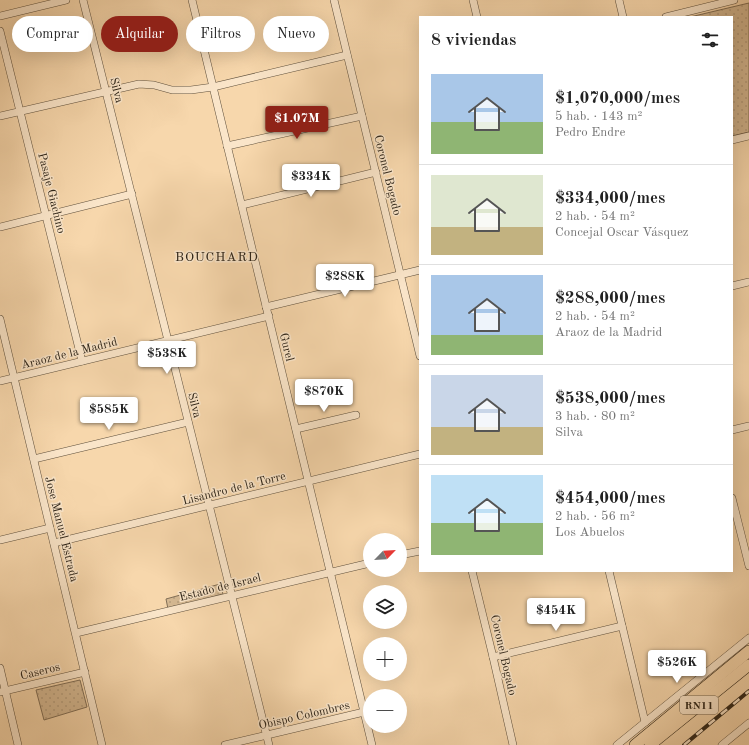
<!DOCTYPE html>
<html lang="es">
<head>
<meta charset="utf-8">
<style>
	body { margin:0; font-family:"Old Standard TT",serif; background:#f2f2f2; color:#222; height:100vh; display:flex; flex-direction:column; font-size:15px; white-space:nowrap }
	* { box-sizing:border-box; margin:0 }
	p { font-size:13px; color:#767676 }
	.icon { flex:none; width:22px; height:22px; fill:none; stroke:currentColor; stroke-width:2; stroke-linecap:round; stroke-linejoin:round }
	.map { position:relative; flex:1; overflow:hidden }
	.sheet { position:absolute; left:419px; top:16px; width:314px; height:556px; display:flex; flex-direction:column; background:#fff; border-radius:0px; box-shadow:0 4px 16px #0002 }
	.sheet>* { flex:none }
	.hud { position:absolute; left:12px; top:16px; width:347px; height:36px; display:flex; gap:8px }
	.needle { width:26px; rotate:65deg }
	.controls { position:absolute; left:363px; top:533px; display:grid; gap:8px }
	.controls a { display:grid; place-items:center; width:44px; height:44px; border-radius:50%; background:#fff; box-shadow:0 4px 16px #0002; font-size:20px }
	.price { position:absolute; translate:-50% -34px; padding:0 9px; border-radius:4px; background:#fff; color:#222; font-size:13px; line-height:26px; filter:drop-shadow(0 1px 2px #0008) }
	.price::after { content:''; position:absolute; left:50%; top:24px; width:12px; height:9px; margin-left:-6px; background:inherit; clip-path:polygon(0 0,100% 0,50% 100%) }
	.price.on { background:#8f2418; color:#fff }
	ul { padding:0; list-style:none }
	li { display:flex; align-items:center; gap:12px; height:100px; padding:0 12px }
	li+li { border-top:1px solid #e0e0e0 }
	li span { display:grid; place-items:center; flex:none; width:112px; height:80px; border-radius:0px; color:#555 }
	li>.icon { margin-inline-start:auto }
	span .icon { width:48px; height:48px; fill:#fffc; stroke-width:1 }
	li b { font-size:17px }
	h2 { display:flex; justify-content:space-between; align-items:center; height:48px; padding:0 12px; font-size:17px }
	.chip { padding:0 14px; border-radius:18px; background:#fff; box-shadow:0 4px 16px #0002; font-size:14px; line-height:36px }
	.chip.on { background:#8f2418; color:#fff }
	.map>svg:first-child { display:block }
</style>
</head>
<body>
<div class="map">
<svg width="749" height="745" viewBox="0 0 749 745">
	<defs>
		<pattern id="park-dots" width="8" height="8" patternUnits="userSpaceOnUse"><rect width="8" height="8" fill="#d5b993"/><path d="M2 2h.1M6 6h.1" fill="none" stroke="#b79f7e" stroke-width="1.8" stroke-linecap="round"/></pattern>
	</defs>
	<rect width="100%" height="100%" fill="#f7d7ac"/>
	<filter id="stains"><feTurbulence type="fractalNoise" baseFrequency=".005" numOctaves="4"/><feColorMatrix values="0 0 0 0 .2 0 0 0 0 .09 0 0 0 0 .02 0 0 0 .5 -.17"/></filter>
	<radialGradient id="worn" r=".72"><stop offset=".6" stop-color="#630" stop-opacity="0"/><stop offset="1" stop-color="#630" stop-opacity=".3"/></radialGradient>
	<g fill="url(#park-dots)" stroke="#816e56">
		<polygon points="749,3 749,132 732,136 732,17 690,17"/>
		<polygon points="220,584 223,594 168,609 166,599"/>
		<polygon points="80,680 87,707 44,720 36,690"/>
	</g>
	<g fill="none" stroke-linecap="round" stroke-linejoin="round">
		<defs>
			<g id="street">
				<polyline points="83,0 269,745"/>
				<polyline points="192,0 372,745"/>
				<polyline points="334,0 420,356"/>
				<polyline points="473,0 477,17"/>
				<polyline points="619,0 623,17"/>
				<polyline points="0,16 66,0"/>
				<polyline points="666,17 734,0"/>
				<polyline points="0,31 82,361"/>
				<polyline points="0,116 139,84 154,85 172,90 191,90 213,87 347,55"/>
				<polyline points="732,140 749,136"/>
				<polyline points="227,146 362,116"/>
				<polyline points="242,205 376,172"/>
				<polyline points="0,227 132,194"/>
				<polyline points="732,286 749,282"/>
				<polyline points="266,307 420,270"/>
				<polyline points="0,319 102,745"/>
				<polyline points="0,381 269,316"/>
				<polyline points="296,429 356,415"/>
				<polyline points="732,430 749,426"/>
				<polyline points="34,459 188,422"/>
				<polyline points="732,498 749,566"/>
				<polyline points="0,540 50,528"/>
				<polyline points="54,543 420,454"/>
				<polyline points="400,555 420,551"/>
				<polyline points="472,571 493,657 513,745"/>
				<polyline points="609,571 645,722"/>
				<polyline points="76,633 370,563"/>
				<polyline points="493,657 622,626"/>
				<polyline points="0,668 18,745"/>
				<polyline points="0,692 85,672"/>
				<polyline points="225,745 364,712"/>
				<polyline points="617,745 749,638"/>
				<polyline points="722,745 749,723"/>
			</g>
			<g id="primary">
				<polyline points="635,745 749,651"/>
				<polyline points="650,745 749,665"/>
			</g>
		</defs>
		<use href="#street" stroke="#60513d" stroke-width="8"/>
		<use href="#primary" stroke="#2d2418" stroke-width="12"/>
		<use href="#street" stroke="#fae5c9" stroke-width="7"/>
		<use href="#primary" stroke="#f7d7ac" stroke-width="11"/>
		<defs>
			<polyline id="rail" points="684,745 749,691"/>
		</defs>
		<use href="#rail" stroke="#2d2418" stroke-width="4"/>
		<use href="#rail" stroke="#fae5c9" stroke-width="2.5" stroke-dasharray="8" stroke-linecap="butt"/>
	</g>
	<g text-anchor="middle" stroke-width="3" stroke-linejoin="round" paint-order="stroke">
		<rect fill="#fae5c9" stroke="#6a5e4d" stroke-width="1" x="680" y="696" width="38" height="18" rx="3"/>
		<g font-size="11" font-weight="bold" fill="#2d2418">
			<text x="699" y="709">RN11</text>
		</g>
		<g font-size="12" fill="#2d2418" stroke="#fae5c9">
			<text transform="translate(117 90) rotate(76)" y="4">Silva</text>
			<text transform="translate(388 175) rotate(76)" y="4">Coronel Bogado</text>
			<text transform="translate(52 193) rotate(76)" y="4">Pasaje Giachino</text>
			<text transform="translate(287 347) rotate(76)" y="4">Gurel</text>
			<text transform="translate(69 353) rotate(-14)" y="4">Araoz de la Madrid</text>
			<text transform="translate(195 405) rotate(76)" y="4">Silva</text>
			<text transform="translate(234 488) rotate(-14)" y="4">Lisandro de la Torre</text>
			<text transform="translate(62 529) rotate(76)" y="4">Jose Manuel Estrada</text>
			<text transform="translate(220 587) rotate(-14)" y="4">Estado de Israel</text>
			<text transform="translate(504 655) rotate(77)" y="4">Coronel Bogado</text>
			<text transform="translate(40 671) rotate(-14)" y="4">Caseros</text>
			<text transform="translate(304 715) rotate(-13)" y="4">Obispo Colombres</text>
		</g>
		<g font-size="13" letter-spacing="1" fill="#2d2418" stroke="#fae5c9">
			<text x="217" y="261">BOUCHARD</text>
		</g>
	</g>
	<rect width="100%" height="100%" filter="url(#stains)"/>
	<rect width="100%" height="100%" fill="url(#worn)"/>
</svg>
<div class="controls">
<a><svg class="needle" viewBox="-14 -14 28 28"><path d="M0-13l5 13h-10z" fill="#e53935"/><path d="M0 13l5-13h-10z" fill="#767676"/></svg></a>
<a><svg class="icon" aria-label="layers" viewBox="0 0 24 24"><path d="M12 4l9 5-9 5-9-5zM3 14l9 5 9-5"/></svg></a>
<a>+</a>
<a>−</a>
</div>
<b class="price on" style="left:297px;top:140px">$1.07M</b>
<b class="price" style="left:311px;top:198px">$334K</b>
<b class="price" style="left:345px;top:298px">$288K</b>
<b class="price" style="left:167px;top:375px">$538K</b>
<b class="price" style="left:324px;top:413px">$870K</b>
<b class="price" style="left:109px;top:431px">$585K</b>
<b class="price" style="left:556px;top:632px">$454K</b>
<b class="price" style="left:677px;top:684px">$526K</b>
<div class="hud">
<a class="chip">Comprar</a>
<a class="chip on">Alquilar</a>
<a class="chip">Filtros</a>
<a class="chip">Nuevo</a>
</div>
<section class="sheet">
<h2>8 viviendas<svg class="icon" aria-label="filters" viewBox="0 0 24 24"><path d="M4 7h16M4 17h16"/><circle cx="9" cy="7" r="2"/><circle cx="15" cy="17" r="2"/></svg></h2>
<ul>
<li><span style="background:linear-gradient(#a9c7e8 60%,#8fb573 0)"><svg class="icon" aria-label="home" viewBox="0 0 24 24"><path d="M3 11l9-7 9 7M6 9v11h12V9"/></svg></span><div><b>$1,070,000/mes</b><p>5 hab. · 143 m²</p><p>Pedro Endre</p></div></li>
<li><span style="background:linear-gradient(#dfe7d0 65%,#c2b280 0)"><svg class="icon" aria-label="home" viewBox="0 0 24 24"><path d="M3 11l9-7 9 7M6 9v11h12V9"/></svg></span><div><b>$334,000/mes</b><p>2 hab. · 54 m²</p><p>Concejal Oscar Vásquez</p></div></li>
<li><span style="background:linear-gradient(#a9c7e8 75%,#8fb573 0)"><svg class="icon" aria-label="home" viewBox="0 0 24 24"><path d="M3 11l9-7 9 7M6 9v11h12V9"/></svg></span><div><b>$288,000/mes</b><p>2 hab. · 54 m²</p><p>Araoz de la Madrid</p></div></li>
<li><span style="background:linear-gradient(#c9d6e8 65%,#c2b280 0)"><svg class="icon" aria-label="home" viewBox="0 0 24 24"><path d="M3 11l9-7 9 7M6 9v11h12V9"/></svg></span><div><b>$538,000/mes</b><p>3 hab. · 80 m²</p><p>Silva</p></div></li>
<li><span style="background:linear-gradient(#bfe0f5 60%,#8fb573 0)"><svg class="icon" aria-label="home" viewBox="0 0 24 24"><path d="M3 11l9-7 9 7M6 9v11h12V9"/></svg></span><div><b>$454,000/mes</b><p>2 hab. · 56 m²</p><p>Los Abuelos</p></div></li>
</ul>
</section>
</div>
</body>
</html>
